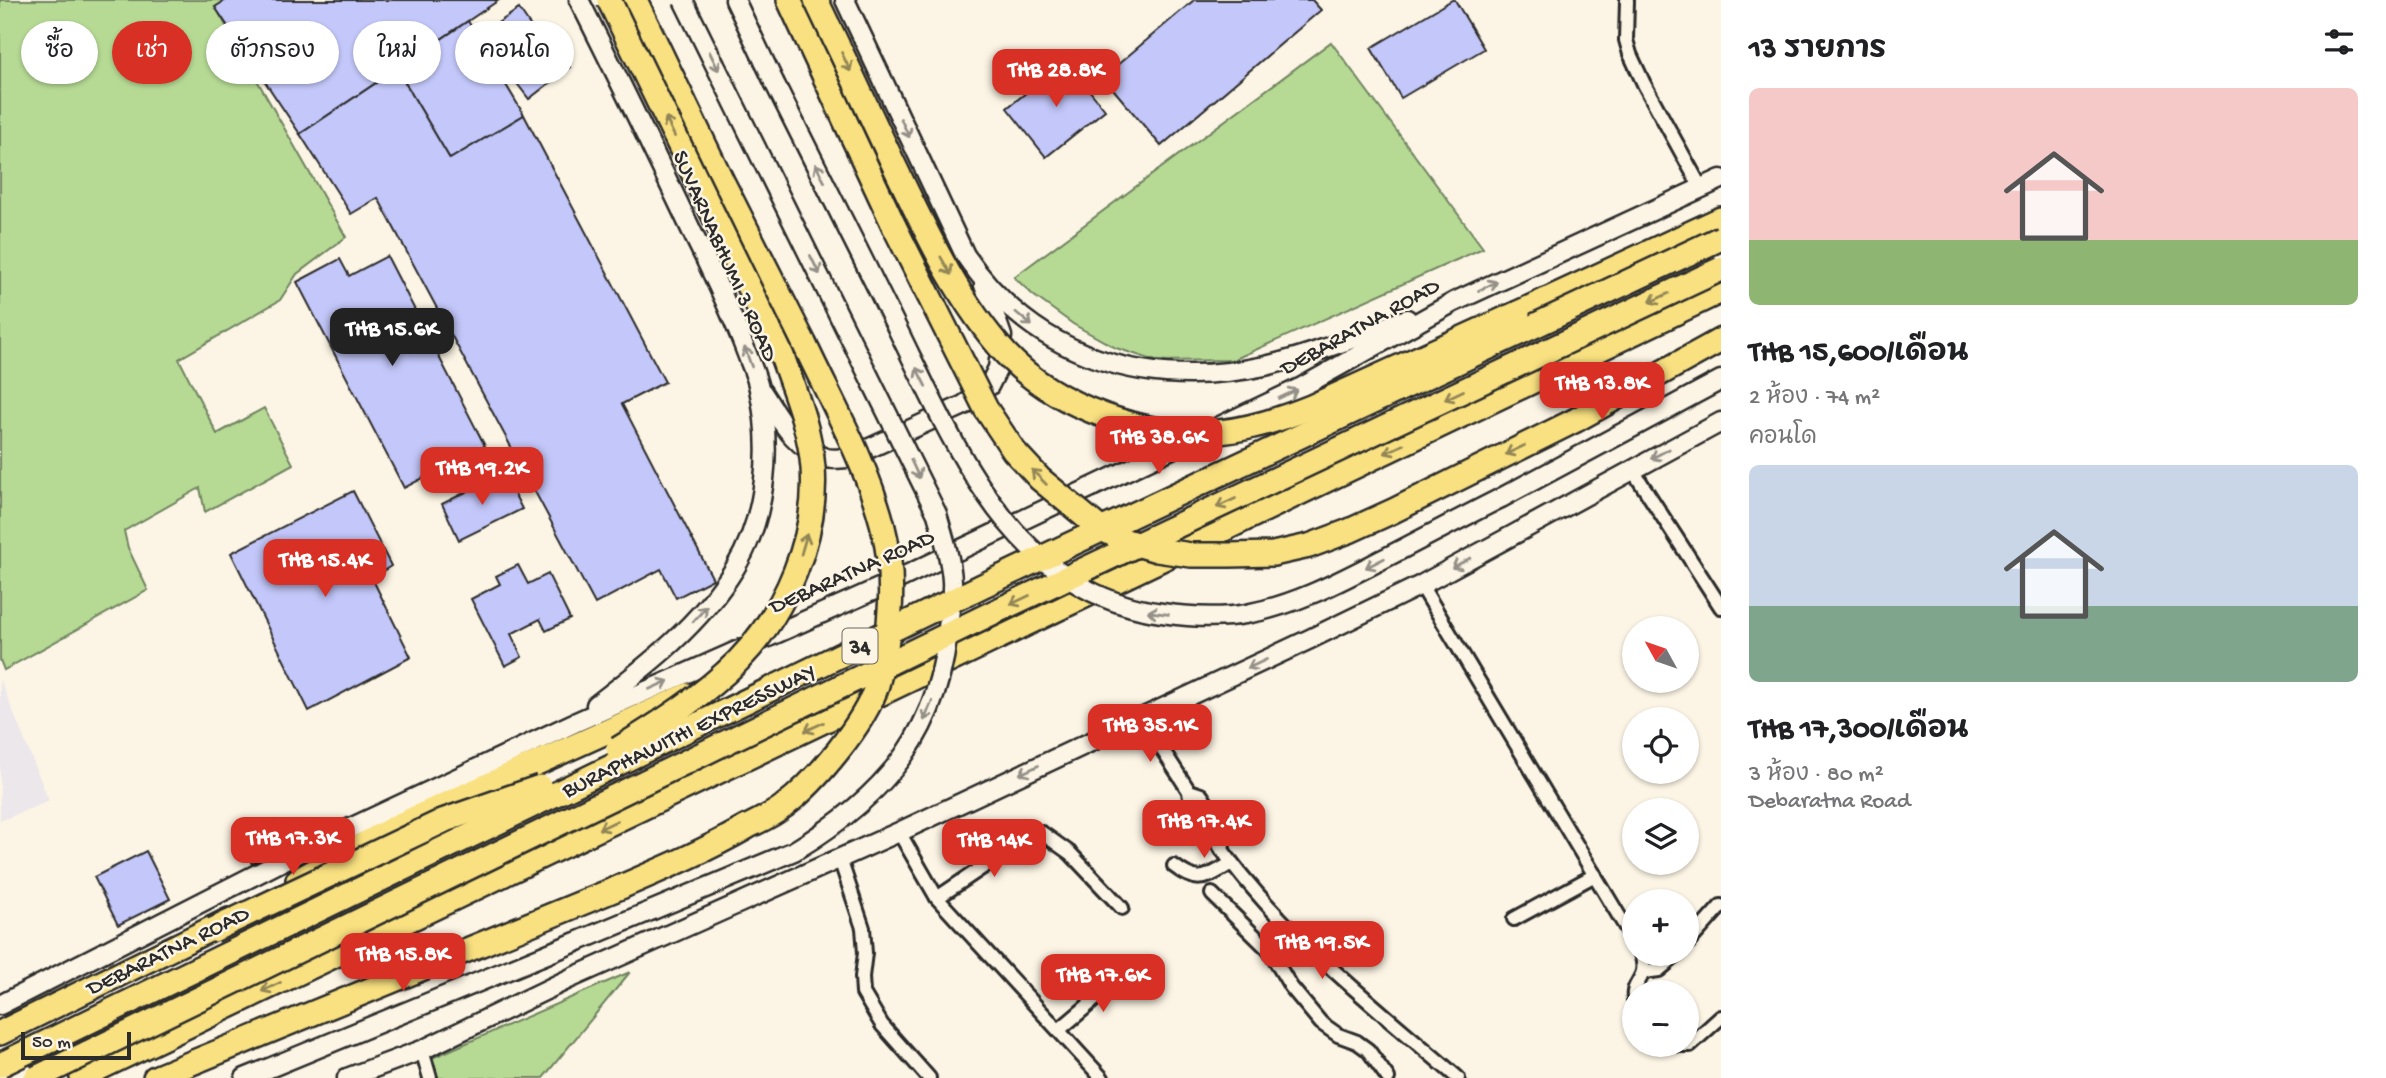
<!DOCTYPE html>
<html lang="th">
<head>
<meta charset="utf-8">
<style>
	body { margin:0; font-family:"Gochi Hand","Playpen Sans Thai",sans-serif; background:#f2f2f2; color:#202124; height:100vh; display:flex; flex-direction:column; font-size:26px; white-space:nowrap }
	* { box-sizing:border-box; margin:0 }
	p { font-size:23px; color:#757577 }
	.icon { flex:none; width:38px; height:38px; fill:none; stroke:currentColor; stroke-width:2; stroke-linecap:round; stroke-linejoin:round }
	.map { position:relative; flex:1; overflow:hidden }
	.drawer { display:flex; flex-direction:column; background:#fff; width:665px }
	.drawer>* { flex:none }
	.banner { position:absolute; left:21px; top:21px; width:665px; height:63px; display:flex; gap:14px }
	.needle { width:46px; rotate:310deg }
	.controls { position:absolute; left:1622px; top:616px; display:grid; gap:14px }
	.controls a { display:grid; place-items:center; width:77px; height:77px; border-radius:50%; background:#fff; box-shadow:0 2px 5px #0004; font-size:35px }
	.scale { position:absolute; left:21px; bottom:18px; width:110px; box-sizing:border-box; padding-left:7px; border:4px solid #2b2b2b; border-top:0; font-size:19px; line-height:24px; white-space:nowrap; color:#2b2b2b; -webkit-text-stroke:5px #fcf5e5; paint-order:stroke }
	.price { position:absolute; translate:-50% -60px; padding:0 16px; border-radius:14px; background:#d93025; color:#fff; font-size:23px; line-height:46px; filter:drop-shadow(0 2px 4px #0008) }
	.price::after { content:''; position:absolute; left:50%; top:42px; width:21px; height:16px; margin-left:-10px; background:inherit; clip-path:polygon(0 0,100% 0,50% 100%) }
	.price.current { background:#222; color:#fff }
	ul { padding:0; list-style:none }
	li { display:grid; align-content:center; gap:14px; height:371px; padding:0 28px }
	li span { display:grid; place-items:center; height:217px; border-radius:10px; color:#555 }
	li>.icon { margin-inline-start:auto }
	span .icon { width:126px; height:126px; fill:#fffc; stroke-width:1 }
	li b { font-size:30px }
	h2 { display:flex; justify-content:space-between; align-items:center; height:84px; padding:0 28px; font-size:30px }
	.pill { padding:0 24px; border-radius:32px; background:#fff; box-shadow:0 2px 5px #0004; font-size:24px; line-height:63px }
	.pill.current { background:#d93025; color:#fff }
	main { display:flex; flex:1; min-height:0 }
	.map>svg:first-child { display:block }
</style>
</head>
<body>
<main>
<div class="map">
<svg width="1721" height="1078" viewBox="0 0 1721 1078">
	<rect width="100%" height="100%" fill="#fcf5e5"/>
	<filter id="ink" filterUnits="userSpaceOnUse"><feTurbulence type="fractalNoise" baseFrequency=".0143" numOctaves="2"/><feDisplacementMap in="SourceGraphic" scale="14" xChannelSelector="R" yChannelSelector="G"/><feConvolveMatrix kernelMatrix="1 2 1 2 8 2 1 2 1" color-interpolation-filters="sRGB"/></filter>
	<g filter="url(#ink)">
		<polygon fill="#ebe7eb" points="0,679 49,801 0,821"/>
		<g fill="#b6da94" stroke="#708260" stroke-width="2">
			<polygon points="0,0 226,0 216,8 346,237 297,274 280,300 179,359 217,434 264,408 293,464 205,512 200,488 124,531 128,548 148,590 4,670 0,660"/>
			<polygon points="1331,42 1483,248 1233,360 1156,361 1116,348 1073,324 1033,295 1014,277"/>
			<polygon points="630,972 543,1078 438,1078 432,1058"/>
		</g>
		<g fill="#c3c7f9" stroke="#2b2b2b" stroke-width="2">
			<polygon points="226,0 499,0 300,134 215,7"/>
			<polygon points="1194,0 1312,0 1321,10 1161,146 1103,77"/>
			<polygon points="1452,0 1455,0 1484,49 1401,98 1371,48"/>
			<polygon points="519,9 540,40 511,60 490,28"/>
			<polygon points="468,21 524,115 450,159 397,69"/>
			<polygon points="551,41 570,67 529,99 509,73"/>
			<polygon points="1066,61 1105,110 1046,157 1007,108"/>
			<polygon points="397,69 450,159 524,115 665,382 622,404 713,579 676,598 661,569 595,604 378,198 351,214 300,134"/>
			<polygon points="387,256 485,446 404,488 297,282 340,259 349,276"/>
			<polygon points="504,473 522,509 459,540 442,504"/>
			<polygon points="353,491 391,566 372,578 411,657 309,711 231,553"/>
			<polygon points="518,565 528,584 548,574 570,619 546,631 540,619 511,634 522,657 505,666 471,599 500,584 496,576"/>
			<polygon points="274,821 287,845 252,864 240,839"/>
			<polygon points="146,851 170,899 118,925 94,877"/>
		</g>
		<g fill="none" stroke-linecap="round" stroke-linejoin="round">
			<defs>
				<g id="minor">
					<polyline points="1627,0 1626,40 1630,54 1644,84 1701,188"/>
					<polyline points="1632,469 1721,607"/>
					<polyline points="1421,585 1634,941"/>
					<path d="M1142 718 1189 791C1190 809 1203 822 1213 837 1278 932 1372 1003 1458 1078"/>
					<polyline points="1189,791 1201,795 1225,832 1222,850"/>
					<polyline points="899,832 937,898 1102,1078"/>
					<polyline points="840,859 863,928 865,953 862,977 863,993 882,1025 929,1078"/>
					<path d="M1174 866C1200 886 1206 877 1232 863"/>
					<polyline points="1212,894 1269,950 1291,987 1321,1023 1338,1035 1357,1042 1368,1050 1388,1078"/>
					<polyline points="937,898 1032,834 1042,833 1070,853 1122,908"/>
					<polyline points="1514,919 1595,875"/>
					<polyline points="1687,944 1721,906"/>
					<polyline points="1644,972 1659,970 1678,954"/>
					<path d="M1634 999C1631 980 1650 980 1641 954"/>
					<polyline points="1059,1030 1126,973"/>
					<polyline points="1680,1045 1690,1045 1721,1017"/>
					<polyline points="422,1050 430,1078"/>
				</g>
				<g id="secondary">
					<path d="M579 0C619 79 657 158 695 238 714 276 732 314 747 354 751 365 757 377 759 389 772 448 767 516 735 568 700 625 648 665 596 705"/>
					<polyline points="735,0 774,82"/>
					<path d="M845 0 965 255C1035 358 1146 391 1265 366 1313 355 1360 335 1407 319"/>
					<path d="M762 392C779 418 795 449 826 458 833 460 841 458 848 458L964 405 989 386 998 368 1002 336 984 285"/>
					<polyline points="1501,498 1721,380"/>
					<polyline points="0,1005 308,848 574,723 888,584 1300,388 1454,302 1721,179"/>
					<polyline points="245,1078 576,942"/>
					<polyline points="347,1078 422,1050 571,978 899,832 1310,639 1421,585 1721,422"/>
				</g>
				<polyline id="trunk" points="81,1078 1721,292"/>
				<g id="motorway">
					<polyline points="635,0 722,181 804,343"/>
					<polyline points="789,0 895,228"/>
					<polyline points="1518,313 1721,219"/>
					<polyline points="1576,420 1721,340"/>
					<polyline points="298,880 397,826 688,695"/>
					<polyline points="0,1033 229,920"/>
					<polyline points="155,1078 623,886"/>
				</g>
			</defs>
			<use href="#minor" stroke="#2b2b2b" stroke-width="18"/>
			<use href="#secondary" stroke="#2b2b2b" stroke-width="23"/>
			<use href="#trunk" stroke="#2b2b2b" stroke-width="26"/>
			<use href="#motorway" stroke="#2b2b2b" stroke-width="28"/>
			<use href="#minor" stroke="#fcf5e5" stroke-width="12"/>
			<use href="#secondary" stroke="#fcf5e5" stroke-width="18"/>
			<use href="#trunk" stroke="#f9e181" stroke-width="21"/>
			<use href="#motorway" stroke="#f9e181" stroke-width="23"/>
			<defs>
				<g id="secondary-bridge">
					<path d="M774 82C813 160 853 239 892 318 952 438 1009 593 1162 613 1190 617 1218 619 1246 614 1296 605 1338 582 1383 559 1422 539 1461 518 1501 498"/>
					<path d="M576 942 794 851C887 795 942 730 949 618 950 606 953 593 952 581 951 559 943 535 937 514L683 0"/>
				</g>
				<g id="motorway-bridge">
					<path d="M609 0 782 356C795 393 810 429 813 468 818 537 785 613 738 661 703 696 659 724 618 749"/>
					<path d="M816 0C842 54 868 109 893 163 925 229 956 299 1006 354 1055 407 1147 439 1219 432 1251 429 1281 419 1311 407L1518 313"/>
					<polyline points="895,228 986,409 1014,451 1040,479 1098,527 1126,541 1157,550 1191,555 1230,555 1273,554 1309,546 1349,531 1393,511 1576,420"/>
					<path d="M623 886C665 868 707 850 747 827 759 821 773 815 784 806 816 782 865 723 877 685 892 634 896 575 882 523 865 460 831 401 804 343"/>
					<polyline points="213,930 445,820 540,787"/>
					<polyline points="0,1065 982,586 1721,238"/>
					<polyline points="36,1078 988,615 1721,269"/>
				</g>
			</defs>
			<use href="#secondary-bridge" stroke="#2b2b2b" stroke-width="23" stroke-linecap="butt"/>
			<use href="#motorway-bridge" stroke="#2b2b2b" stroke-width="28" stroke-linecap="butt"/>
			<use href="#secondary-bridge" stroke="#fcf5e5" stroke-width="18"/>
			<use href="#motorway-bridge" stroke="#f9e181" stroke-width="23"/>
		</g>
		<defs><path id="oneway-shaft" d="M-6 0H5M1.5-3L5.5 0L1.5 3" fill="none" stroke-width="1.6" stroke-linecap="round" stroke-linejoin="round" transform="scale(1.75)"/></defs>
		<g stroke="#949088">
			<use href="#oneway-shaft" transform="translate(714 61) rotate(64)"/>
			<use href="#oneway-shaft" transform="translate(905 128) rotate(65)"/>
			<use href="#oneway-shaft" transform="translate(820 173) rotate(-117)"/>
			<use href="#oneway-shaft" transform="translate(815 265) rotate(64)"/>
			<use href="#oneway-shaft" transform="translate(1488 286) rotate(-25)"/>
			<use href="#oneway-shaft" transform="translate(1024 319) rotate(40)"/>
			<use href="#oneway-shaft" transform="translate(748 357) rotate(-110)"/>
			<use href="#oneway-shaft" transform="translate(921 377) rotate(-117)"/>
			<use href="#oneway-shaft" transform="translate(1288 394) rotate(-25)"/>
			<use href="#oneway-shaft" transform="translate(1660 454) rotate(152)"/>
			<use href="#oneway-shaft" transform="translate(915 469) rotate(65)"/>
			<use href="#oneway-shaft" transform="translate(1375 563) rotate(153)"/>
			<use href="#oneway-shaft" transform="translate(1461 563) rotate(151)"/>
			<use href="#oneway-shaft" transform="translate(1158 613) rotate(-172)"/>
			<use href="#oneway-shaft" transform="translate(700 614) rotate(-48)"/>
			<use href="#oneway-shaft" transform="translate(1257 664) rotate(155)"/>
			<use href="#oneway-shaft" transform="translate(659 685) rotate(-24)"/>
			<use href="#oneway-shaft" transform="translate(928 711) rotate(112)"/>
			<use href="#oneway-shaft" transform="translate(1029 770) rotate(155)"/>
		</g>
		<g stroke="#928656">
			<use href="#oneway-shaft" transform="translate(846 62) rotate(65)"/>
			<use href="#oneway-shaft" transform="translate(670 127) rotate(-116)"/>
			<use href="#oneway-shaft" transform="translate(946 266) rotate(60)"/>
			<use href="#oneway-shaft" transform="translate(1659 298) rotate(155)"/>
			<use href="#oneway-shaft" transform="translate(1454 395) rotate(155)"/>
			<use href="#oneway-shaft" transform="translate(1394 449) rotate(154)"/>
			<use href="#oneway-shaft" transform="translate(1515 450) rotate(154)"/>
			<use href="#oneway-shaft" transform="translate(1039 477) rotate(-135)"/>
			<use href="#oneway-shaft" transform="translate(1226 503) rotate(155)"/>
			<use href="#oneway-shaft" transform="translate(804 544) rotate(-74)"/>
			<use href="#oneway-shaft" transform="translate(1020 600) rotate(155)"/>
			<use href="#oneway-shaft" transform="translate(814 727) rotate(154)"/>
			<use href="#oneway-shaft" transform="translate(608 825) rotate(154)"/>
			<use href="#oneway-shaft" transform="translate(271 987) rotate(154)"/>
		</g>
	</g>
	<g text-anchor="middle" stroke-width="5" stroke-linejoin="round" paint-order="stroke">
		<rect fill="#fcf5e5" stroke="#6a6863" stroke-width="2" x="842.5" y="628.5" width="35" height="35" rx="5"/>
		<g font-size="21" font-weight="bold" fill="#2b2b2b">
			<text x="860" y="653">34</text>
		</g>
		<g font-size="23" fill="#2b2b2b" stroke="#fcf5e5">
			<text transform="translate(727 255) rotate(66)" y="8">SUVARNABHUMI 3 ROAD</text>
			<text transform="translate(1359 325) rotate(-29)" y="8">DEBARATNA ROAD</text>
			<text transform="translate(851 570) rotate(-24)" y="8">DEBARATNA ROAD</text>
			<text transform="translate(688 729) rotate(-26)" y="8">BURAPHAWITHI EXPRESSWAY</text>
			<text transform="translate(167 949) rotate(-26)" y="8">DEBARATNA ROAD</text>
		</g>
	</g>
</svg>
<div class="controls">
<a><svg class="needle" viewBox="-14 -14 28 28"><path d="M0-13l5 13h-10z" fill="#e53935"/><path d="M0 13l5-13h-10z" fill="#757577"/></svg></a>
<a><svg class="icon" aria-label="locate" viewBox="0 0 24 24"><circle cx="12" cy="12" r="6"/><path d="M12 2v4M12 18v4M2 12h4M18 12h4"/></svg></a>
<a><svg class="icon" aria-label="layers" viewBox="0 0 24 24"><path d="M12 4l9 5-9 5-9-5zM3 14l9 5 9-5"/></svg></a>
<a>+</a>
<a>−</a>
</div>
<div class="scale">50 m</div>
<b class="price" style="left:1056px;top:109px">THB 28.8K</b>
<b class="price current" style="left:392px;top:368px">THB 15.6K</b>
<b class="price" style="left:1602px;top:422px">THB 13.8K</b>
<b class="price" style="left:1159px;top:476px">THB 38.6K</b>
<b class="price" style="left:482px;top:507px">THB 19.2K</b>
<b class="price" style="left:325px;top:599px">THB 15.4K</b>
<b class="price" style="left:1150px;top:764px">THB 35.1K</b>
<b class="price" style="left:1204px;top:860px">THB 17.4K</b>
<b class="price" style="left:293px;top:877px">THB 17.3K</b>
<b class="price" style="left:994px;top:879px">THB 14K</b>
<b class="price" style="left:1322px;top:981px">THB 19.5K</b>
<b class="price" style="left:403px;top:993px">THB 15.8K</b>
<b class="price" style="left:1103px;top:1014px">THB 17.6K</b>
<div class="banner">
<a class="pill">ซื้อ</a>
<a class="pill current">เช่า</a>
<a class="pill">ตัวกรอง</a>
<a class="pill">ใหม่</a>
<a class="pill">คอนโด</a>
</div>
</div>
<section class="drawer">
<h2>13 รายการ<svg class="icon" aria-label="filters" viewBox="0 0 24 24"><path d="M4 7h16M4 17h16"/><circle cx="9" cy="7" r="2"/><circle cx="15" cy="17" r="2"/></svg></h2>
<ul>
<li><span style="background:linear-gradient(#f6c9c9 70%,#8fb573 0)"><svg class="icon" aria-label="home" viewBox="0 0 24 24"><path d="M3 11l9-7 9 7M6 9v11h12V9"/></svg></span><div><b>THB 15,600/เดือน</b><p>2 ห้อง · 74 m²</p><p>คอนโด</p></div></li>
<li><span style="background:linear-gradient(#c9d6e8 65%,#7fa58c 0)"><svg class="icon" aria-label="home" viewBox="0 0 24 24"><path d="M3 11l9-7 9 7M6 9v11h12V9"/></svg></span><div><b>THB 17,300/เดือน</b><p>3 ห้อง · 80 m²</p><p>Debaratna Road</p></div></li>
</ul>
</section>
</main>
</body>
</html>
